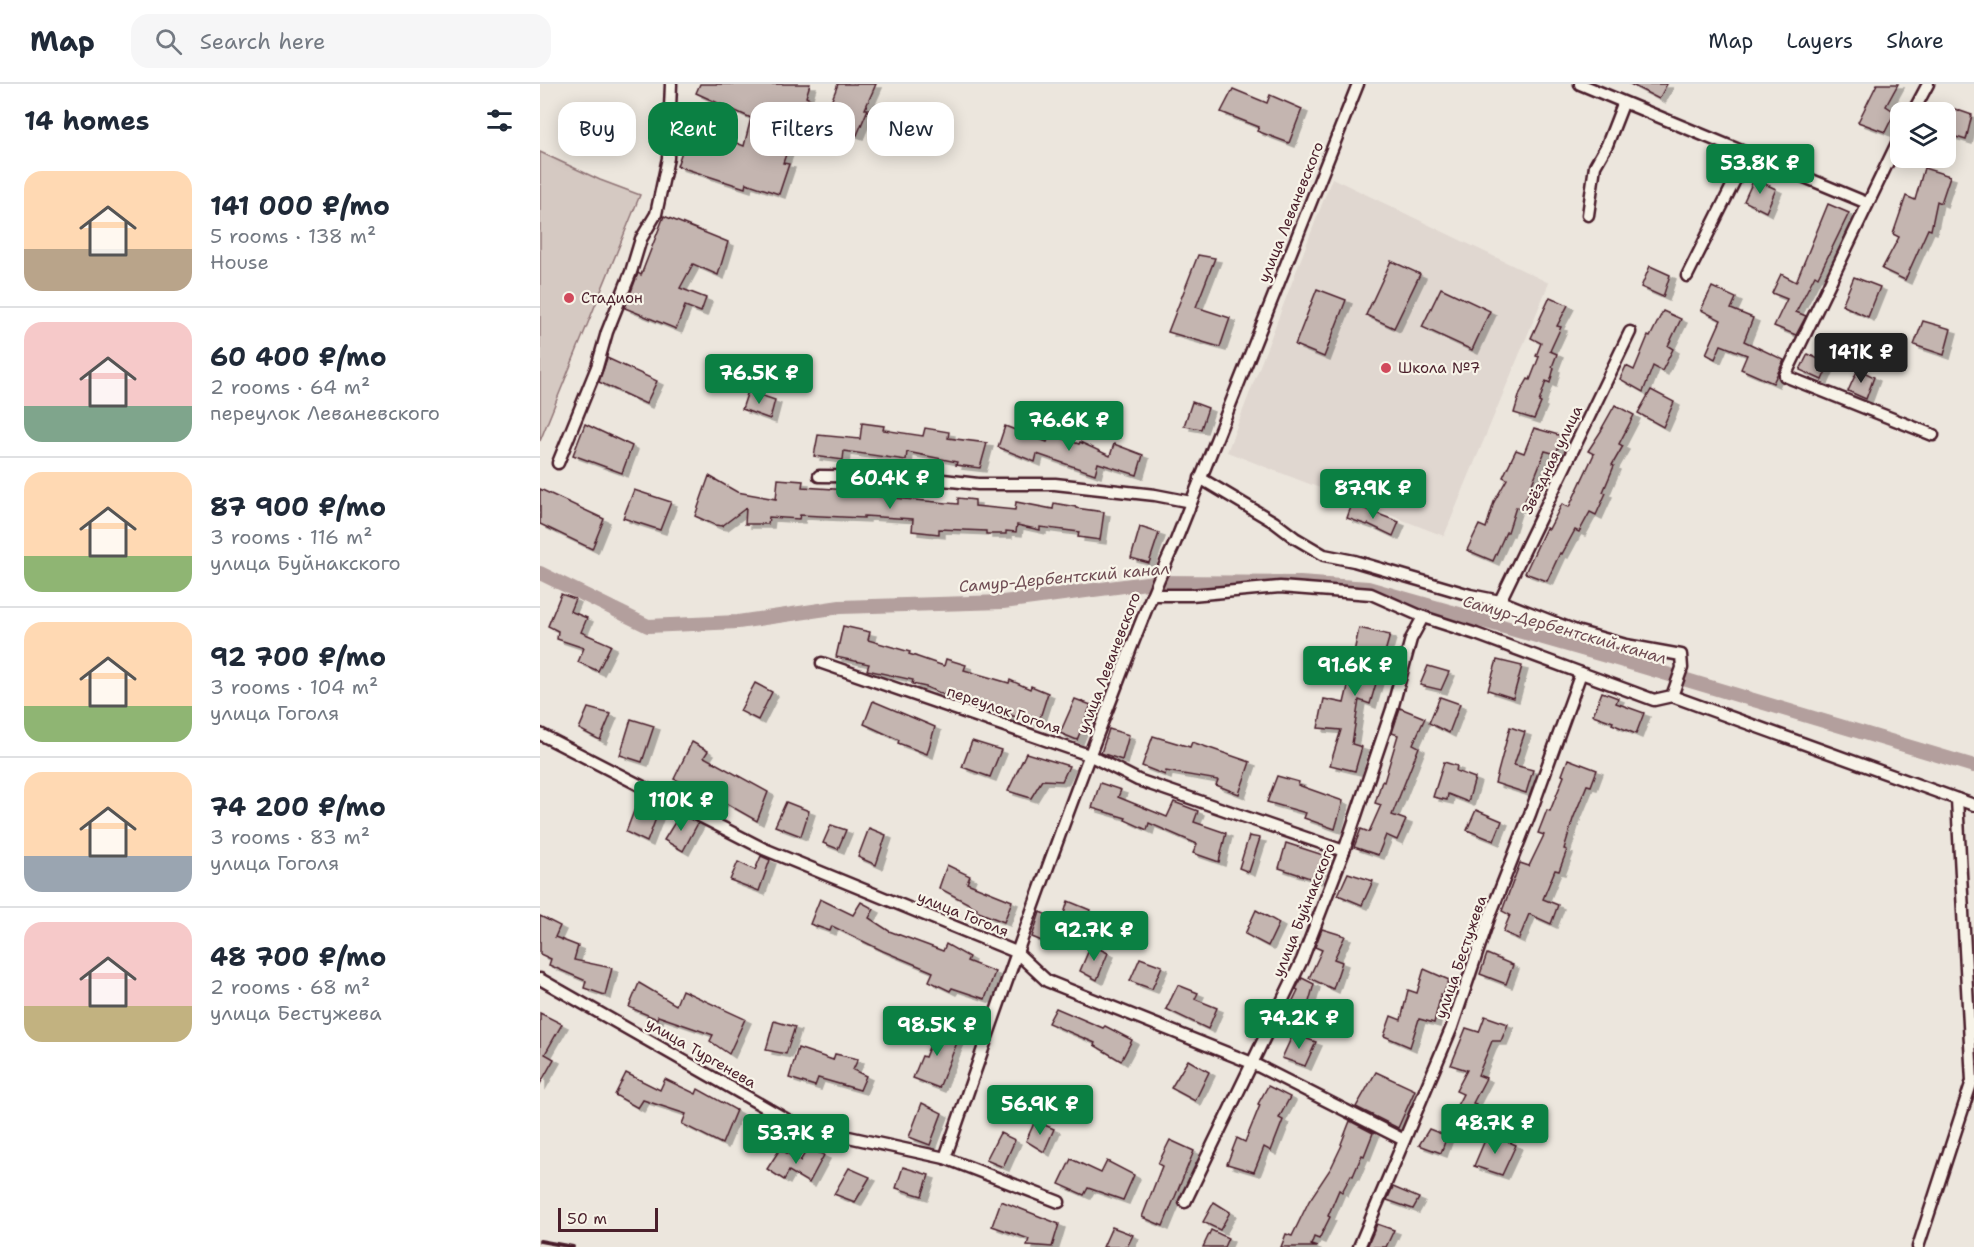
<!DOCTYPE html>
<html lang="en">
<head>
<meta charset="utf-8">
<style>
	body { margin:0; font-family:"Shantell Sans",sans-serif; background:#f6f6f7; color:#1f2937; height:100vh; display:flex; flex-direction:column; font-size:22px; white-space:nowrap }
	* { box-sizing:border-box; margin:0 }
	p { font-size:20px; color:#747a83 }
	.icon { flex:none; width:33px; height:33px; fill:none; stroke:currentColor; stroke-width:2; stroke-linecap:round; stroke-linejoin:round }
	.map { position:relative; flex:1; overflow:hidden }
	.sheet { display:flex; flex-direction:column; background:#fff; width:540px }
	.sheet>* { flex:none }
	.banner { position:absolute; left:18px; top:18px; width:570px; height:54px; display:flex; gap:12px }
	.tools { position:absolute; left:1350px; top:18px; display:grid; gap:12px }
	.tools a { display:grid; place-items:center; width:66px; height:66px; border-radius:12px; background:#fff; box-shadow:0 3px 15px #0003; font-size:30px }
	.scale { position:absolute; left:18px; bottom:15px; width:100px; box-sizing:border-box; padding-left:6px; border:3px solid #4a1f2b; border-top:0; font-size:16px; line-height:21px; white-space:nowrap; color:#4a1f2b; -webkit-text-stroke:4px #f7f3e8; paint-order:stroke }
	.price { position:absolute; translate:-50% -51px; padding:0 14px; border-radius:6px; background:#0b8043; color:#fff; font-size:20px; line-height:39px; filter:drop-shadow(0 2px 3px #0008) }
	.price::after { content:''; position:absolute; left:50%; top:36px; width:18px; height:14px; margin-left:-9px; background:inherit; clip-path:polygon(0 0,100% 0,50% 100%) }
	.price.current { background:#222; color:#fff }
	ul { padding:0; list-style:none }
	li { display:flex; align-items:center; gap:18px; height:150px; padding:0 24px }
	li+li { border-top:2px solid #e0e1e3 }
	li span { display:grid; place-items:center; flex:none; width:168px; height:120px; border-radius:18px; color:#555 }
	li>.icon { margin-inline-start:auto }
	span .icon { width:72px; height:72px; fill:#fffc; stroke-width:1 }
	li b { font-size:26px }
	h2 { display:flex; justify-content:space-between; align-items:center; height:72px; padding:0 24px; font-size:26px }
	.pill { padding:0 21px; border-radius:18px; background:#fff; box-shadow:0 3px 15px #0003; font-size:21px; line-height:54px }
	.pill.current { background:#0b8043; color:#fff }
	header { display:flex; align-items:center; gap:36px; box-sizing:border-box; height:84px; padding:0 30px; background:#fff; border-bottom:2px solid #e0e1e3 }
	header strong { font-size:28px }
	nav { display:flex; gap:33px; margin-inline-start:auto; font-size:21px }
	.search { width:420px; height:54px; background:#f6f6f7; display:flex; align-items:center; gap:15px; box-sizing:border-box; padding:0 21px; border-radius:18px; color:#747a83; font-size:22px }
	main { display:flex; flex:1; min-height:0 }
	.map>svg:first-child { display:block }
</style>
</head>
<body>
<header>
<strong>Map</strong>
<div class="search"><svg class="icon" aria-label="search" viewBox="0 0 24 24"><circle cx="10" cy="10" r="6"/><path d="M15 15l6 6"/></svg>Search here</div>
<nav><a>Map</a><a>Layers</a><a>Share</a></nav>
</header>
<main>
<section class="sheet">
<h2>14 homes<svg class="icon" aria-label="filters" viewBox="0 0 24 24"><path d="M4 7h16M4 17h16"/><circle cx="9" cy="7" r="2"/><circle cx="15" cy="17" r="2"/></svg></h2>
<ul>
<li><span style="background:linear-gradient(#ffd9b3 65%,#b9a48a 0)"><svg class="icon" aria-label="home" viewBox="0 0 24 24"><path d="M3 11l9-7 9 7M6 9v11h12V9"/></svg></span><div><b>141 000 ₽/mo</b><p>5 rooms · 138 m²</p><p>House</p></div></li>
<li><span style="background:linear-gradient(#f6c9c9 70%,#7fa58c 0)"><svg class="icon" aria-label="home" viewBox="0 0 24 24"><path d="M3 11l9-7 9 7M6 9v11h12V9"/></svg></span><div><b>60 400 ₽/mo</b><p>2 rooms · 64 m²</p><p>переулок Леваневского</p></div></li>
<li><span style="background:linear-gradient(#ffd9b3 70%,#8fb573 0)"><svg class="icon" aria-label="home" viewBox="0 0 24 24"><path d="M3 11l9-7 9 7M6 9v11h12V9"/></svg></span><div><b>87 900 ₽/mo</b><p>3 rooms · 116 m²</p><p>улица Буйнакского</p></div></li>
<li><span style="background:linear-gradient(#ffd9b3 70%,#8fb573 0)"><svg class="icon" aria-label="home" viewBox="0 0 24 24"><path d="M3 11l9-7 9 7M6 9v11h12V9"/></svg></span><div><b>92 700 ₽/mo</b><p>3 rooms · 104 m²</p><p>улица Гоголя</p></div></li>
<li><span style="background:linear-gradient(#ffd9b3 70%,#9aa5b1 0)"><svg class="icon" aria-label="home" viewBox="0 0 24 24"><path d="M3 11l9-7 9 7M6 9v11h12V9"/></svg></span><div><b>74 200 ₽/mo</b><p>3 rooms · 83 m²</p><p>улица Гоголя</p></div></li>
<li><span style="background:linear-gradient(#f6c9c9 70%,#c2b280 0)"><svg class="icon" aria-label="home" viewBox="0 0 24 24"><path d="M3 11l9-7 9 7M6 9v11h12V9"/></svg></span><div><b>48 700 ₽/mo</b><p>2 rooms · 68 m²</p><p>улица Бестужева</p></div></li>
</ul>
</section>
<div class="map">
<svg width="1434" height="1163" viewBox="0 0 1434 1163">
	<defs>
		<filter id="shadow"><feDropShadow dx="6" dy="4" stdDeviation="0" flood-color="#0004"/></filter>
	</defs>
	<rect width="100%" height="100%" fill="#ece6dd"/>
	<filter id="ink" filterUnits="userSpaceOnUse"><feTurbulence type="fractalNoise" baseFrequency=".0167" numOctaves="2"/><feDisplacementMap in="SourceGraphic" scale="12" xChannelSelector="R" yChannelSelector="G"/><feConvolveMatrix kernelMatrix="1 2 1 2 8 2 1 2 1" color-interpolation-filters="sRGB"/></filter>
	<g filter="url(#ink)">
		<polygon fill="#e0d7d0" points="792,94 1009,199 904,452 687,368"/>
		<polygon fill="#d5c9c2" stroke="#907476" stroke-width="1.5" points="0,68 60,96 100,111 0,357"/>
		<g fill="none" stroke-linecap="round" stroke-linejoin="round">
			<polyline stroke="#b39f9d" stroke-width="14" points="0,489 108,542 198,538 300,523 463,518 614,498 760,499 828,504 1080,576 1434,682"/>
		</g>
		<g fill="#c4b5b0" stroke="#4a1f2b" stroke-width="1.5" filter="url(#shadow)">
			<polygon points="160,0 270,0 266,13 270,15 252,53 243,79 249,80 239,110 206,99 205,104 137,82 151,41 204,62 211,34 156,9"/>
			<polygon points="298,0 336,0 325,25 328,25 317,51 283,39"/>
			<polygon points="1090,0 1127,0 1119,15"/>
			<polygon points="1337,0 1358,0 1346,22 1355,28 1345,48 1318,38"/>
			<polygon points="693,5 727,19 730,11 762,25 749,59 717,47 719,43 681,28"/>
			<polygon points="1406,22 1432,31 1426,56 1406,50"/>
			<polygon points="1384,84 1410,92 1401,119 1397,117 1391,146 1388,145 1365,196 1342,185 1359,153 1353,150 1366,112 1375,116"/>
			<polygon points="1214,95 1236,105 1226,128 1204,117"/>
			<polygon points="1288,120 1309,129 1278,193 1275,191 1256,228 1266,232 1256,251 1234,242 1247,215 1232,209 1241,190 1256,198"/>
			<polygon points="124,132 188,158 178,191 153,180 140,204 166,214 161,228 145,222 136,245 85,224 98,189 101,191"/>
			<polygon points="658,171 675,174 656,223 690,234 680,263 628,248"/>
			<polygon points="851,177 880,190 854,244 826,231"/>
			<polygon points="1110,182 1130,191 1123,213 1101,203"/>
			<polygon points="1314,193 1340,203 1328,233 1302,221"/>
			<polygon points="1172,203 1196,214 1191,225 1213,234 1204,257 1244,276 1233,299 1201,285 1207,271 1181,261 1175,275 1166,270 1181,236 1161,226"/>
			<polygon points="901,204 950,227 932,266 882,243"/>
			<polygon points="777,205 806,216 784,273 755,261"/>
			<polygon points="1010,213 1028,221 1017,242 1021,243 1010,267 1017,270 1012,283 1014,284 1010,299 1006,297 999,318 1001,319 994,335 974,329 980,309 988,295 990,296 999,273 996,272 1001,259 991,254"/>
			<polygon points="1123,227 1141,235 1128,262 1133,265 1122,287 1113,282 1103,308 1080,295 1086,282 1094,286 1108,252 1110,253"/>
			<polygon points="1383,237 1411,245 1404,271 1374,261"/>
			<polygon points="1268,270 1289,280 1282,296 1260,286"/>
			<polygon points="67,274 117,297 106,320 59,298"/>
			<polygon points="1318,285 1334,293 1326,315 1308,307"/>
			<polygon points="1111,306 1134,318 1123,343 1098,329"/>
			<polygon points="208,307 235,316 230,335 202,325"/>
			<polygon points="652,318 668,324 661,345 644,342"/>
			<polygon points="1075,321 1094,331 1079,360 1083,362 1072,381 1074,382 1063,408 1066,409 1056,431 1050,428 1039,448 1035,446 1022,470 1020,469 1007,497 985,489 1006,444 1009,445 1022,420 1029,423 1054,370 1048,367 1063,344 1062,344"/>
			<polygon points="322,339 344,342 343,346 383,352 385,344 409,348 408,354 447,359 440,384 416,381 417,378 367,368 366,376 304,367 303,376 274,372 278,351 320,355"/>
			<polygon points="45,340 92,362 82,389 33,371"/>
			<polygon points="465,342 507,358 510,350 539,360 540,358 570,372 574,360 603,371 597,391 558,379 555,390 497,370 495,378 458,363"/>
			<polygon points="994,344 1022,352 1016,370 1005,367 988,410 981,425 976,423 968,448 966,448 953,477 927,466 939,441 946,444 954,418 967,395 963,393 976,366 984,369"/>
			<polygon points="169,392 197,408 236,415 238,395 263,397 262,403 326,407 325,411 375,416 418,420 418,414 435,416 435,422 475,426 476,418 513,425 514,419 536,423 536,424 564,428 560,456 538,453 539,448 500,443 500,446 477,441 476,448 466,447 466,450 446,450 446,447 399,445 399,450 372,447 373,435 324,432 324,434 260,431 259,435 229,433 228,440 205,440 206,424 182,442 175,441 155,432"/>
			<polygon points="0,405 64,435 52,465 0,440"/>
			<polygon points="94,406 131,418 120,446 83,434"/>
			<polygon points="812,420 859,438 853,452 828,440 827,441 807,434"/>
			<polygon points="600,443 619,449 609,479 591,474"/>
			<polygon points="21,510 35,515 30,527 47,534 41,548 71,561 58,587 38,578 44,564 17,555 18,547 8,542"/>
			<polygon points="303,542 330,548 328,556 370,568 369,570 404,582 406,575 426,581 424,586 469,599 470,596 490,605 491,602 508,609 498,640 470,631 468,634 448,625 447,627 415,613 414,615 386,603 372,600 373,596 327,586 329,580 296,573"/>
			<polygon points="819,544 850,551 830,620 819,616 812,660 822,663 815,687 790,681 801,646 778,644 784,615 804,619 815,573 813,573"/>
			<polygon points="957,576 982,582 973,614 948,606"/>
			<polygon points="888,582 909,588 901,606 880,601"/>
			<polygon points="215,599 232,608 218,636 200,627"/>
			<polygon points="1062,608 1078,614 1076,619 1104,629 1096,650 1072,640 1073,638 1053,631"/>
			<polygon points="900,613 920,620 909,649 889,639"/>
			<polygon points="535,615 551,621 537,656 520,649"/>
			<polygon points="333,617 395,643 387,670 358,659 359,656 324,640"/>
			<polygon points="48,624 71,630 60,656 39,645"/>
			<polygon points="860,624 885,634 873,660 879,663 852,731 866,736 857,756 846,751 838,771 814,763 821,745 829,748 841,721 835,719 842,697 844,698 858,651 852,649"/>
			<polygon points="91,635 114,642 102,678 80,671"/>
			<polygon points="970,643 985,648 974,681 993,686 986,709 955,699"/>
			<polygon points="569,645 589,651 582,676 561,669"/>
			<polygon points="613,652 650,663 652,658 710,678 699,710 676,701 678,696 626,687 625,691 602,682"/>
			<polygon points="432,657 461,666 450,693 422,683"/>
			<polygon points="152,658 168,667 164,673 228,708 217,737 182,717 179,722 162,713 164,707 134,695"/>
			<polygon points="486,669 529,682 522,697 502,696 491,714 468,707"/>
			<polygon points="1028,675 1057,686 1051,702 1047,701 1033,735 1024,765 1027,766 1019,787 1015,786 1003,815 1018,821 1011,840 989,830 979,855 963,848 970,831 962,827 980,779 989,782 1004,751 998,749 1007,726 1010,727 1024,692 1022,691"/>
			<polygon points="904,678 917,682 916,687 935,694 928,718 908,710 907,716 893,713"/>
			<polygon points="737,692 759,698 758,701 803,717 795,745 764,734 766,729 727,718"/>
			<polygon points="560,699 581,706 578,713 627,733 634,718 658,727 654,738 686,749 679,778 653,769 657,760 609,739 607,746 585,736 586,734 552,724"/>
			<polygon points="246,718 269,727 261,752 235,742"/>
			<polygon points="97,719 118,729 107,758 86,748"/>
			<polygon points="936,726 962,737 954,757 927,746"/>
			<polygon points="140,730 158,739 143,767 124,756"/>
			<polygon points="291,741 306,746 298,765 283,759"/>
			<polygon points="329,744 346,751 336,781 318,773"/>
			<polygon points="709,752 720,754 709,788 699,784"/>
			<polygon points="746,759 783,771 776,796 739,784"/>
			<polygon points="221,772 230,776 219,807 190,796 198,778 215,786"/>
			<polygon points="407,781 430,792 427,799 472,817 464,838 436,827 437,824 399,804"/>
			<polygon points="808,789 833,797 822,821 798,811"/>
			<polygon points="280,815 313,831 321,818 334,825 329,834 349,847 403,867 406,860 429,873 427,877 455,888 445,915 412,904 410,907 389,897 393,888 343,867 292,842 290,847 270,840"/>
			<polygon points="528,817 550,826 543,845 522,836"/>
			<polygon points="716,826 739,839 728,862 705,850"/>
			<polygon points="500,828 516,835 509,860 492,853"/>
			<polygon points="0,832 20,842 15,853 38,862 34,876 72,884 65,911 44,904 46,897 9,881 11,875 0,870"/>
			<polygon points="782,845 805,852 794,875 802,878 793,905 769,894 782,866 775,863"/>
			<polygon points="551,861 568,869 557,896 540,887"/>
			<polygon points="947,870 973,881 966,900 940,890"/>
			<polygon points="600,874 622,882 612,905 590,897"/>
			<polygon points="884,885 909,896 903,911 901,910 894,939 879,935 870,963 844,952 851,932 861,936 868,906 877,909"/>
			<polygon points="762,894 774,900 767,925 770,926 761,948 742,939 758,906 756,905"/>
			<polygon points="99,899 136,921 142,906 205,935 189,970 170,957 173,951 118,932 117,935 89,923"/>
			<polygon points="638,901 658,909 655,915 677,924 668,945 626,925"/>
			<polygon points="516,924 563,944 565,942 592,956 581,977 554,961 555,959 508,939"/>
			<polygon points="0,929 22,940 5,970 14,975 0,1000"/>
			<polygon points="945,932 968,940 961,957 952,957 938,991 946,994 933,1019 936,1020 924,1046 907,1040 923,1010 916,1007 927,986 911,981 926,944 939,948"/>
			<polygon points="234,937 255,943 246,970 226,966"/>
			<polygon points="398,941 420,951 399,1004 373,994 382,972 385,973"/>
			<polygon points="753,950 776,958 765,982 742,974"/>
			<polygon points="258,964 293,976 295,970 318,975 313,986 326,992 320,1006 278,994 275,1002 249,994"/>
			<polygon points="648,976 669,988 655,1017 631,1004"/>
			<polygon points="836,988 875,1006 858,1044 816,1023"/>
			<polygon points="86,989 120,1006 125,995 156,1010 158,1005 196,1026 182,1060 142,1040 146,1030 103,1016 98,1024 75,1011"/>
			<polygon points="728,1002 750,1013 739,1034 743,1036 731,1067 724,1063 714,1088 687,1080 697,1054 705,1058 720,1021 718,1020"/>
			<polygon points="382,1019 402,1029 390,1061 369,1053"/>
			<polygon points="495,1037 514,1045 504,1068 486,1057"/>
			<polygon points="810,1037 833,1049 824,1072 822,1071 813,1092 811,1091 802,1108 799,1106 788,1132 790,1133 779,1155 774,1153 771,1161 777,1163 741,1163 746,1150 752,1152 769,1117 791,1084 802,1061 801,1060"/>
			<polygon points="889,1045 907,1052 901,1069 879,1061"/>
			<polygon points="460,1049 475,1056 463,1083 446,1076"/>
			<polygon points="948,1049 976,1061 962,1091 934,1082"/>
			<polygon points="630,1056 654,1067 623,1142 602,1133 622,1082 618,1080"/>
			<polygon points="268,1064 284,1071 269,1099 249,1087 244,1096 227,1085 240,1065 260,1077"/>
			<polygon points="531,1075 561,1089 567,1077 594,1091 583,1116 548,1104 544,1111 519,1100"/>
			<polygon points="363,1083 389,1091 382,1112 356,1104"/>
			<polygon points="309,1084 330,1093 315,1118 294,1110"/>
			<polygon points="853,1103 879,1114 873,1125 847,1116"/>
			<polygon points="461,1117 519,1140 512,1163 487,1161 489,1155 452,1142"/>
			<polygon points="674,1118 690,1128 680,1146 663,1138"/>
			<polygon points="837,1140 854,1146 846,1163 827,1163"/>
			<polygon points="572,1143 593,1151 587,1163 563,1163"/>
			<polygon points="671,1146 688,1154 684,1163 663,1163"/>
		</g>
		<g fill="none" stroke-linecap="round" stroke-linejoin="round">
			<defs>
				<g id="street">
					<polyline points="1040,0 1327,119"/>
					<polyline points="1373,28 1388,0"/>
					<polyline points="1360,53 1245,292 1393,351"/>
					<polyline points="1048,131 1055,82 1067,61 1083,20"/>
					<polyline points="1147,192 1208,70"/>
					<polyline points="18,379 57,283 67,248 91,188 101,155 116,130 128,74 131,0"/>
					<polyline points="279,392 377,393 438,400 515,400 615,411 651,418"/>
					<polyline points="612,511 651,511 740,503 831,510 883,533 936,550 1114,616 1132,612 1142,584 1141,571 1086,561 1036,547 960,517 930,511 814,477 784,471 755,454 734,438 660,394"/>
					<polyline points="960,517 1090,248"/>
					<polyline points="282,579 549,671 598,696 804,767"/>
					<polyline points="1132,612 1417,715 1432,997 1378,1163"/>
					<polyline points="0,650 224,765 476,868 507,897 712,979 864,1056"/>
					<polyline points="1417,715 1434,721"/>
					<polyline points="0,895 258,1042 405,1074 519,1118"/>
					<path d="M405 1074C455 929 506 783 562 639 586 579 607 517 635 459L818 0"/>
					<polyline points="645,1118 762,876 804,767 852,625 871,555 883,533"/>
					<polyline points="819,1163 912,943 949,834 990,730 1041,589"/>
				</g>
			</defs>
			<use href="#street" stroke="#4a1f2b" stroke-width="15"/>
			<use href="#street" stroke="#f7f3e8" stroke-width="10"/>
			<polyline stroke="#4a1f2b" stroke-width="4" points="0,1157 33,1163"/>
		</g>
	</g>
	<g fill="#d1495b" stroke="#f7f3e8" stroke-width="2">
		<circle cx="29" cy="214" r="6"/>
		<circle cx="846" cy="284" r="6"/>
	</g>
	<g text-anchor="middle" stroke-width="4.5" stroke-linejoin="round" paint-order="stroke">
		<g font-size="15" fill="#4a1f2b" stroke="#f7f3e8">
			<text transform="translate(751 128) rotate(-68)" y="5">улица Леваневского</text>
			<text transform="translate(1012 376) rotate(-64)" y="5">Звёздная улица</text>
			<text transform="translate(569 579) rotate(-69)" y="5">улица Леваневского</text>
			<text transform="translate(464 626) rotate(19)" y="5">переулок Гоголя</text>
			<text transform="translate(764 826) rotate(-68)" y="5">улица Буйнакского</text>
			<text transform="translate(423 830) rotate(22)" y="5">улица Гоголя</text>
			<text transform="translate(921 873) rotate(-71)" y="5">улица Бестужева</text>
			<text transform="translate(161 969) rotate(30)" y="5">улица Тургенева</text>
		</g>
		<g font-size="15" fill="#4a1f2b" stroke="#f7f3e8" text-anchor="start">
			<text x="41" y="219">Стадион</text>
			<text x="858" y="289">Школа №7</text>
		</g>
		<g font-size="16" font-style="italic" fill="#6f4c53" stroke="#f7f3e8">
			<text transform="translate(524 493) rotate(-5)" y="6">Самур-Дербентский канал</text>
			<text transform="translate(1025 545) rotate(16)" y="6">Самур-Дербентский канал</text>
		</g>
	</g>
</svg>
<div class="tools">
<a><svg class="icon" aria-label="layers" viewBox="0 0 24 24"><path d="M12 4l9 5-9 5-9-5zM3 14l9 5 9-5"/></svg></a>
</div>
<div class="scale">50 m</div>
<b class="price" style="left:1220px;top:111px">53.8K ₽</b>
<b class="price current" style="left:1321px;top:300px">141K ₽</b>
<b class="price" style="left:219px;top:321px">76.5K ₽</b>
<b class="price" style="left:529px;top:368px">76.6K ₽</b>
<b class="price" style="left:350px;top:426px">60.4K ₽</b>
<b class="price" style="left:833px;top:436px">87.9K ₽</b>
<b class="price" style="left:815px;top:613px">91.6K ₽</b>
<b class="price" style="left:141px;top:748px">110K ₽</b>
<b class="price" style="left:554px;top:878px">92.7K ₽</b>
<b class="price" style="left:759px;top:966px">74.2K ₽</b>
<b class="price" style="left:397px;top:973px">98.5K ₽</b>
<b class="price" style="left:500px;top:1052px">56.9K ₽</b>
<b class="price" style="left:955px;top:1071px">48.7K ₽</b>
<b class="price" style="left:256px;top:1081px">53.7K ₽</b>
<div class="banner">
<a class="pill">Buy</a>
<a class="pill current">Rent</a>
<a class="pill">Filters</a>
<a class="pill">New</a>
</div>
</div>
</main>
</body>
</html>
